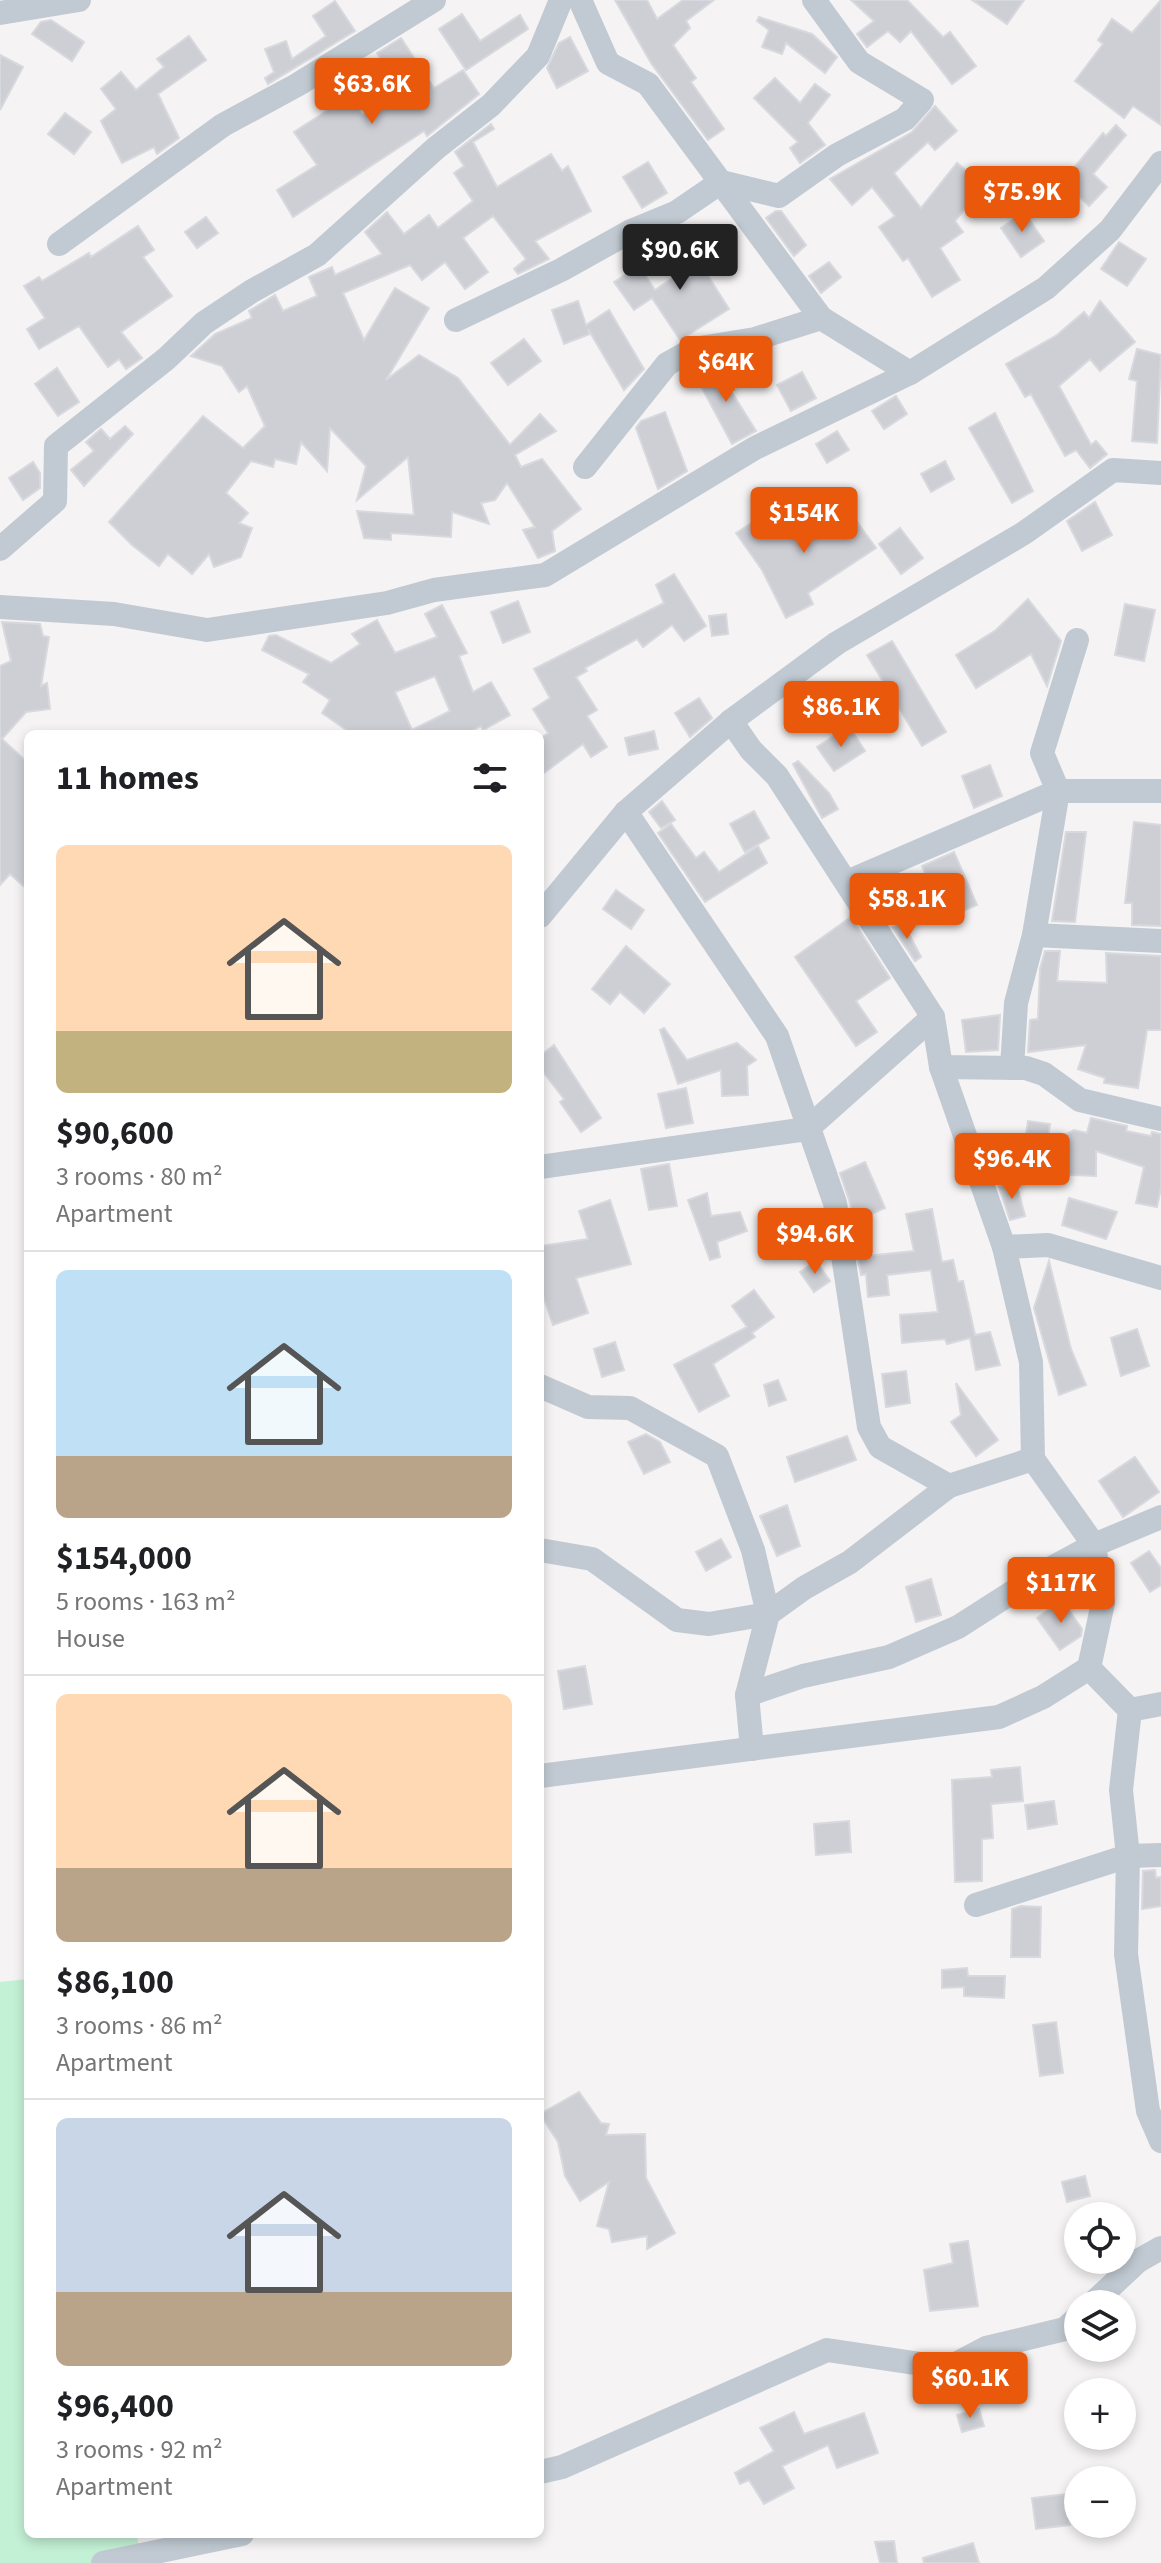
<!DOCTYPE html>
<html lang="en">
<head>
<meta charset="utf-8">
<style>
	body { margin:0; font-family:"Source Sans 3",sans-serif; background:#f2f2f2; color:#202124; height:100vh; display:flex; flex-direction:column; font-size:30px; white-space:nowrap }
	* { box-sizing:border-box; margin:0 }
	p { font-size:26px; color:#757577 }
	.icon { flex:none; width:44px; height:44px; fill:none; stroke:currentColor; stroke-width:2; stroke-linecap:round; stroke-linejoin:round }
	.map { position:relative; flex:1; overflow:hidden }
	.side { position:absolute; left:24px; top:730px; width:520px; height:1808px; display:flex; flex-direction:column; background:#fff; border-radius:12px; box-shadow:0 4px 12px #0003 }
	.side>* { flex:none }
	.buttons { position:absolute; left:1064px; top:2202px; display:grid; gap:16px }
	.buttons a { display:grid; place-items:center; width:72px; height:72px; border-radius:50%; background:#fff; box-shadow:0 4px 12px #0003; font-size:40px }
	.price { position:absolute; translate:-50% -68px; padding:0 18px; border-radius:8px; background:#ea580c; color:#fff; font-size:26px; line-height:52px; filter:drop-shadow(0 2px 4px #0008) }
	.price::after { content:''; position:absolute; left:50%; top:48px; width:24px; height:18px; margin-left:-12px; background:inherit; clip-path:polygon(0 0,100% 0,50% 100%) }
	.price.current { background:#222; color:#fff }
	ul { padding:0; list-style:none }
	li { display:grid; align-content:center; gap:16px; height:424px; padding:0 32px }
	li+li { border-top:2px solid #e0e0e0 }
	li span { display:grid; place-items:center; height:248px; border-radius:12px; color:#555 }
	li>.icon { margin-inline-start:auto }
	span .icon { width:144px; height:144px; fill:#fffc; stroke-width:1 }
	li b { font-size:34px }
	h2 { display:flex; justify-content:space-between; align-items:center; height:96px; padding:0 32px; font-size:34px }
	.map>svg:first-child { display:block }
</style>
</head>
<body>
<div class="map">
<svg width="1161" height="2563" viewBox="0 0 1161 2563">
	<rect width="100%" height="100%" fill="#f5f3f3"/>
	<polygon fill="#c3f1d5" points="28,1979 28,2534 137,2534 141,2563 0,2563 0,1982"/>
	<g fill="#cdcfd5" stroke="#d7d9de" stroke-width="2" fill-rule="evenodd">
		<polygon points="615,0 647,0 657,19 683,0 714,0 686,21 690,28 673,45 696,78 691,82 724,129 708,140 651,63"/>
		<polygon points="851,0 907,0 943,37 950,32 976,66 952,84 911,31 900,42 888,31 867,47 857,34 874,21"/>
		<polygon points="972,0 1024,0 1007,24"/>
		<polygon points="1161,0 1161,125 1133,106 1124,118 1075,81 1103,44 1098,40 1112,19 1132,33"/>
		<polygon points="335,1 355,31 268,84 265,78 274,72 265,49 286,41 292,59 326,36 313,16"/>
		<polygon points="462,14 480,41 520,15 528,29 466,70 439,29"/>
		<polygon points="759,17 812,34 837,57 825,73 786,43 782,54 762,47 769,30 757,21"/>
		<polygon points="51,20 84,42 72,61 32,34 41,22"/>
		<polygon points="189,36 206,60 158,94 179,138 157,154 154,147 122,163 101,121 116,109 101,89 121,72 136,90 164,67 157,59"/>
		<polygon points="570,37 588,71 557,88 547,68 559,43"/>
		<polygon points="401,38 434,88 463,70 479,94 427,136 424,131 293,217 277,190 317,165 294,132 331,108 319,90 338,78 362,115 401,92 377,53"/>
		<polygon points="0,55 23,67 0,110"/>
		<polygon points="775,78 800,103 815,84 830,95 808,123 825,145 800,163 790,148 798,142 754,98"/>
		<polygon points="935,106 957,131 935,150 928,142 894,173 921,208 957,163 984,185 955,221 963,232 940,248 960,280 932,297 908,258 903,261 879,227 895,216 872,187 852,205 830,179 912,132"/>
		<polygon points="65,113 91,132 74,154 48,134"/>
		<polygon points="491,124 494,129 473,142 497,187 551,154 562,171 568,166 591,211 535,241 549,259 518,274 514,269 526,259 493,216 463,238 488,272 465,289 445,262 422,280 410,265 343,293 364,340 395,288 429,308 386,380 419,355 458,378 510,445 540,414 556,431 515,455 521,467 542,459 581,509 552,531 555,551 538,558 523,530 535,527 507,483 495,500 481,503 489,524 452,512 451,537 391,533 391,540 364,538 357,511 414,515 408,457 357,500 366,466 330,428 327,471 301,442 296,464 275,459 273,467 251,461 226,493 248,513 239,523 252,528 241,557 214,567 209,554 192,574 168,554 159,566 132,545 109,522 203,416 243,448 265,426 247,386 239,392 222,366 191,356 215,334 252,318 249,311 275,295 283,311 317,296 309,277 332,267 335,275 382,254 365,232 387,212 404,234 429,215 438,228 473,201 454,173 464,166 455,152"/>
		<polygon points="1116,125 1126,135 1093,174 1107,187 1089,206 1063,181 1103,133 1106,136"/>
		<polygon points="648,162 667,193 642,208 623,177"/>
		<polygon points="776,211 781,211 806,245 794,256 766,218"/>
		<polygon points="1024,212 1044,241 1021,257 1001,228"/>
		<polygon points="206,217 218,233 197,248 185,232"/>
		<polygon points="138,226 154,250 143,257 172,296 121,332 142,358 126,369 119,359 108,367 79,326 39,349 27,329 45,318 24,286 39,277 42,281 89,253 91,257"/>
		<polygon points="697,239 716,263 705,271 729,309 680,340 652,298 634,310 614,282 639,266 655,290 686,269 676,256"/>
		<polygon points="1119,242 1146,259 1127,286 1101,269"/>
		<polygon points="829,262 841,277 821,293 809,276"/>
		<polygon points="578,301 586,325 609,310 644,369 624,390 588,329 590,334 564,344 552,310"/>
		<polygon points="1100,301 1135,342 1100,371 1090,359 1059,386 1091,445 1096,441 1107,454 1090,468 1076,450 1065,456 1031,394 1025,397 1006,364 1057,335 1084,312 1089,318"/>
		<polygon points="524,339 541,361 508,385 491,363"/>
		<polygon points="1137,349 1161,355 1157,443 1132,441 1137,381 1129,379"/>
		<polygon points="722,365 734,390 731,391 756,431 732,444 696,377"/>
		<polygon points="57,368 79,402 58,416 35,384"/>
		<polygon points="802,372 816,398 791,411 777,385"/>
		<polygon points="896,396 907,414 884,429 872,411"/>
		<polygon points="665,412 687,471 658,489 636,428 641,421"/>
		<polygon points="995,413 1033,491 1012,503 969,428"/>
		<polygon points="125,426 133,434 84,486 71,470 94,451 86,442 101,429 110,439"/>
		<polygon points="837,431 849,450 827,463 816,444"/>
		<polygon points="945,461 954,479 931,492 921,474"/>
		<polygon points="33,462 40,473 40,488 23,500 9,478"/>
		<polygon points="1095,502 1112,535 1082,551 1067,521"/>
		<polygon points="814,503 834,533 854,518 876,548 808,593 813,604 786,618 762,570 736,533 756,520 766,534"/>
		<polygon points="900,528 923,558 901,574 879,544"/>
		<polygon points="674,574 706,626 684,641 672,625 643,647 637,639 585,668 587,671 576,677 597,710 587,716 607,747 591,757 583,744 540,776 540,739 548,733 533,709 550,698 534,669 664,603 656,585"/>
		<polygon points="1028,599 1061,641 1047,686 1031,654 976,688 956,655 996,630"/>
		<polygon points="518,601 530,632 503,643 491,612"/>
		<polygon points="1125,604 1155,610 1144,661 1115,655"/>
		<path d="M442 605 467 653 459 656 473 692 491 682 510 715 483 730 481 726 467 734H352L322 713 330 700 303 682 309 674 262 650 269 636 276 635 331 663 360 644 352 634 377 620 395 653 437 637 425 614ZM435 676 450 711 412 730 395 692Z"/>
		<polygon points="726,614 728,634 712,636 709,616"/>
		<polygon points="2,622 40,624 43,636 49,637 41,686 47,683 50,709 26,712 2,739 28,763 28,890 10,874 0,885 0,666 11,661"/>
		<polygon points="892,641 946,732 922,746 867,655"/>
		<polygon points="699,698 712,718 690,737 675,713"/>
		<polygon points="849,726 865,751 834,771 817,747"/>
		<polygon points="654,731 658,749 629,755 625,738"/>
		<polygon points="798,761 829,793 838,809 822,818 793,764"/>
		<polygon points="990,765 1002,796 974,808 962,776"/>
		<polygon points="662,801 675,820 661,828 649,812"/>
		<polygon points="754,811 769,838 745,852 730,824"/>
		<polygon points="1134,822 1161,825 1161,926 1132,925 1132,903 1125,903"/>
		<polygon points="671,824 696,858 704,852 719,872 758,846 767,863 705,902 658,833"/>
		<polygon points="1066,832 1086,832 1075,922 1052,921"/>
		<polygon points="954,852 977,905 951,916 934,875 927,878 922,866"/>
		<polygon points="616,890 644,910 631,929 603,909"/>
		<polygon points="851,917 890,978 856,1001 877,1032 856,1046 795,957"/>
		<polygon points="903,923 921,957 915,961 893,928"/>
		<polygon points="626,946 670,984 644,1013 620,992 610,1004 592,989"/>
		<polygon points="1045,951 1060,951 1057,981 1107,983 1106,953 1161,956 1161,1030 1147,1030 1138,1088 1104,1083 1105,1078 1078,1069 1086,1045 1028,1052 1030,1020 1038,1019 1040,969"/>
		<polygon points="1000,1015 998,1050 966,1052 962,1020"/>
		<polygon points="664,1028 687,1060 737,1043 756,1060 747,1066 748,1095 722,1096 721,1070 678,1084 660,1030"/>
		<polygon points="554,1045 601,1118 581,1132 560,1102 564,1099 540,1068 540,1056"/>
		<polygon points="686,1088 693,1123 666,1128 658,1094"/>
		<polygon points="1091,1118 1127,1126 1126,1131 1151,1136 1152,1132 1161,1134 1161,1188 1157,1207 1136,1203 1144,1167 1096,1151 1096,1176 1019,1173 1019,1153 1023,1153 1028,1121 1050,1124 1047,1144 1074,1130 1087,1133"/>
		<polygon points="865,1162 885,1208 856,1221 840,1173"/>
		<polygon points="669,1164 677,1206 649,1210 641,1169"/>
		<polygon points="1016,1182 1025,1216 1010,1220 999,1187"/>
		<polygon points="707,1193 711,1216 740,1212 747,1231 717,1242 720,1257 710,1260 688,1200"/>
		<polygon points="1069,1198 1117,1212 1106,1239 1062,1225"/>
		<polygon points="610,1200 631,1264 576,1278 588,1313 553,1325 540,1287 540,1246 588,1239 579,1211"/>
		<polygon points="932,1209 942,1262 953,1260 958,1282 963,1281 975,1335 990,1332 1000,1365 976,1370 970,1338 947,1344 945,1339 902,1343 900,1315 938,1312 931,1270 887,1275 889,1295 868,1297 866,1274 861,1275 858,1257 914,1251 906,1214"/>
		<polygon points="816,1261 830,1281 814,1292 800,1272"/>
		<polygon points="1049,1261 1071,1349 1086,1385 1059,1395 1034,1308"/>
		<polygon points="754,1290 774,1317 752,1333 755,1337 713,1364 729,1396 699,1412 674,1365 747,1327 732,1306"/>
		<polygon points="1137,1329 1149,1366 1121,1376 1111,1338"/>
		<polygon points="615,1342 624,1370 602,1377 594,1349"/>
		<polygon points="906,1371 910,1403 886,1407 882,1374"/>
		<polygon points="778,1380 786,1400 769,1406 764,1385"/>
		<polygon points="956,1383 998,1440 976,1456 951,1422 961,1415"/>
		<polygon points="646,1434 660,1442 670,1462 644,1474 628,1442"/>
		<polygon points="847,1436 856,1460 795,1482 787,1457"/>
		<polygon points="1135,1457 1159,1492 1123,1517 1099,1481"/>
		<polygon points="787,1505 800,1546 777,1556 760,1516"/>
		<polygon points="721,1539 731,1557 706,1571 696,1552"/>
		<polygon points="1149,1551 1161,1568 1161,1585 1150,1592 1131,1563"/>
		<polygon points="931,1579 941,1615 916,1622 906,1587"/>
		<polygon points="1062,1600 1082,1629 1081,1636 1060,1650 1037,1618"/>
		<polygon points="585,1666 592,1704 564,1709 558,1671"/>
		<polygon points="1020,1767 1023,1801 991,1804 993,1838 982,1839 982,1881 955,1882 952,1780 992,1777 991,1770"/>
		<polygon points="1054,1801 1057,1824 1028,1829 1025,1805"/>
		<polygon points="849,1821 851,1852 816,1855 814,1824"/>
		<polygon points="1155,1870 1156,1878 1161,1877 1161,1906 1142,1909 1143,1871"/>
		<polygon points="1021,1906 1041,1907 1040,1957 1011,1957 1012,1909"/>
		<polygon points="967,1968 968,1976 1005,1976 1004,1998 964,1996 964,1987 942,1988 942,1970"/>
		<polygon points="1056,2022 1063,2073 1040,2076 1033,2025"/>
		<polygon points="579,2092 601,2123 609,2124 606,2135 645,2134 646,2178 675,2233 647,2249 647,2236 612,2242 609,2229 597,2226 609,2182 580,2201 565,2176 558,2142 540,2114"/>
		<polygon points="1085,2176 1090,2196 1067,2202 1062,2182"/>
		<polygon points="968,2241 978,2306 930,2311 924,2270 953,2263 950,2244"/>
		<polygon points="979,2409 984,2426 962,2432 957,2415"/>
		<polygon points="794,2412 804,2434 864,2413 878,2453 837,2468 828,2445 782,2466 794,2488 764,2504 749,2480 740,2484 735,2473 774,2451 760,2428"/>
		<polygon points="1066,2494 1070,2525 1036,2529 1032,2498"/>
		<polygon points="894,2541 897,2563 880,2563 875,2542"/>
		<polygon points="973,2543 979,2563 924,2563 923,2558"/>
	</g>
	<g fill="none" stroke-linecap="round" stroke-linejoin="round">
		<g stroke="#c1cad2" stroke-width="24">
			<polyline points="580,0 608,63 648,84 821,318 910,373"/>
			<polyline points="0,13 79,0"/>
			<polyline points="59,244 223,125 297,85 434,0"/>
			<polyline points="456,320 561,270 631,231 677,212 721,182 779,196 837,155 905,119 922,100 859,62 814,0"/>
			<polyline points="585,467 667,364 694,349 755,339 821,318"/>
			<polyline points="0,549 55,501 56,446 166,359 204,323 252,291 317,255 436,148 491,105 538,56 561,0"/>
			<polyline points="0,607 114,614 207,630 387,603 434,590 545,575 755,448 910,373 1046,288 1110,230 1161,163"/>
			<polyline points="626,812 777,1036 835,1203 869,1427 880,1447 949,1486"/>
			<polyline points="847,882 1058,791 1161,791"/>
			<polyline points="540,916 626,812 731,721 837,643 1024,533 1113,470 1161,473"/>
			<polyline points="1034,935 1161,941"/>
			<polyline points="941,1067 1026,1068 1044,1074 1080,1100 1161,1119"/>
			<polyline points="1012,1068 1016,1003 1034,935 1058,791 1042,753 1077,640"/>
			<polyline points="540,1167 807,1129 933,1017"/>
			<polyline points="1004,1247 1048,1245 1161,1278"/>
			<polyline points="540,1386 588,1407 630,1408 717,1456 753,1550 768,1614 747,1695 752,1749"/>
			<polyline points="540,1550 592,1559 677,1620 709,1624 768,1614 804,1588 850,1562 949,1486 1033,1459"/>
			<polyline points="1089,1668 1130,1710 1121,1790 1128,1856 1126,1954 1148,2111 1161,2141"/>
			<polyline points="747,1695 803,1676 889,1657 958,1627 1044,1572 1094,1545 1161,1517"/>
			<polyline points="1130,1710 1161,1704"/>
			<polyline points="540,1776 999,1717 1043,1697 1089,1668 1103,1603 1094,1545 1033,1459 1031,1362 1004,1247 941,1067 933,1017 777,776 751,750 731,721"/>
			<polyline points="976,1905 1128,1856 1161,1855"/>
			<polyline points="1092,2304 1138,2261 1161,2248"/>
			<polyline points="540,2472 562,2467 827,2350 948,2368 986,2348 1065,2329 1078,2317"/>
			<polyline points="103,2563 242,2534"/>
		</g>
	</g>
</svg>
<div class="buttons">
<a><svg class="icon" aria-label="locate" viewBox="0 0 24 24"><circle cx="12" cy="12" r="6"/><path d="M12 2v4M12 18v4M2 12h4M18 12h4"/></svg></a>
<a><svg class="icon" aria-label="layers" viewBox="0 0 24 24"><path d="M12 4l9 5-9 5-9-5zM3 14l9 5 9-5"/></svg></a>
<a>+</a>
<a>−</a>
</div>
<b class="price" style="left:372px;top:126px">$63.6K</b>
<b class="price" style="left:1022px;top:234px">$75.9K</b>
<b class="price current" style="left:680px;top:292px">$90.6K</b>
<b class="price" style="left:726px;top:404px">$64K</b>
<b class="price" style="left:804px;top:555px">$154K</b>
<b class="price" style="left:841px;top:749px">$86.1K</b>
<b class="price" style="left:907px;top:941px">$58.1K</b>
<b class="price" style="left:1012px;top:1201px">$96.4K</b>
<b class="price" style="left:815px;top:1276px">$94.6K</b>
<b class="price" style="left:1061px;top:1625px">$117K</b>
<b class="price" style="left:970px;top:2420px">$60.1K</b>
<section class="side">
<h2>11 homes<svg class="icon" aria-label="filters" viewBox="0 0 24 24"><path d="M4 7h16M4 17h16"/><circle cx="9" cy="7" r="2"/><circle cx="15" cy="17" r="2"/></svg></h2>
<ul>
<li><span style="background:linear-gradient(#ffd9b3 75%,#c2b280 0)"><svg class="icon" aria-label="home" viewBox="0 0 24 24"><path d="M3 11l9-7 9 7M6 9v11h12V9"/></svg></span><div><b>$90,600</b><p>3 rooms · 80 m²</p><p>Apartment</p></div></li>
<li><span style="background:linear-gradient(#bfe0f5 75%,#b9a48a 0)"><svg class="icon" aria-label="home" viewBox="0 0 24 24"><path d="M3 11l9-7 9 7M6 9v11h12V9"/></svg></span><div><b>$154,000</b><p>5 rooms · 163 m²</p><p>House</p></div></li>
<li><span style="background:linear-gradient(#ffd9b3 70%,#b9a48a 0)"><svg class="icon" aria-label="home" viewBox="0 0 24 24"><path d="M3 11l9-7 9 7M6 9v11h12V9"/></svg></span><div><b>$86,100</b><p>3 rooms · 86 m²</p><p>Apartment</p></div></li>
<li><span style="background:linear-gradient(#c9d6e8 70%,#b9a48a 0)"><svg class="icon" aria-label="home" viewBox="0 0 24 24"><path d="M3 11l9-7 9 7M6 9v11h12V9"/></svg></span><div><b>$96,400</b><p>3 rooms · 92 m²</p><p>Apartment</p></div></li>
</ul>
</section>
</div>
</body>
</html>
